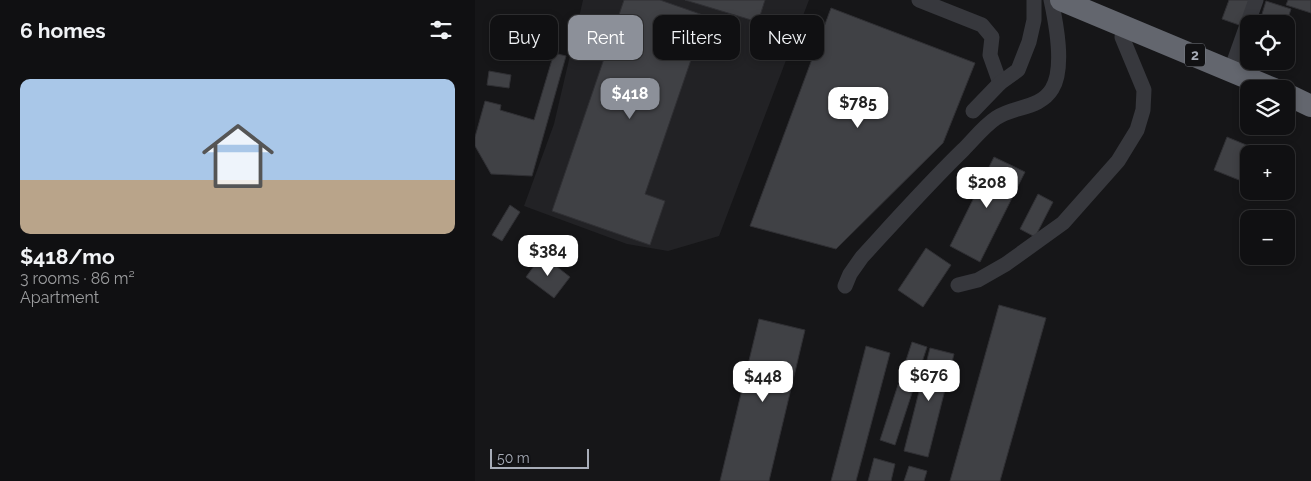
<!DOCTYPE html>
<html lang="en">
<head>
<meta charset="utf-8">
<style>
	body { margin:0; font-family:Raleway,sans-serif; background:#19191b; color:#f1f3f6; height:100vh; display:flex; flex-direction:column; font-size:19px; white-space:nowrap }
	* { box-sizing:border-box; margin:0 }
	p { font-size:16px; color:#9c9d9f }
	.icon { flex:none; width:28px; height:28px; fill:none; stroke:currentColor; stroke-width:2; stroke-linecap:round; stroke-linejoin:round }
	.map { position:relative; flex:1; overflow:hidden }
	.panel { display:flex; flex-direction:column; background:#101012; width:475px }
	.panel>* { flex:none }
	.hud { position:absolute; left:15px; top:15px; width:475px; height:45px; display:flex; gap:10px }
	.buttons { position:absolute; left:765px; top:15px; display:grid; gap:10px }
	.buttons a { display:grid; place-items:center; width:55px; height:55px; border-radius:10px; background:#101012; box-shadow:0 2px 8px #0003,0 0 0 1px #303032; font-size:25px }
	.scale { position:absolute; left:15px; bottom:12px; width:99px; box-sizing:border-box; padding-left:5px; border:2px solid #a8adb8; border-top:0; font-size:14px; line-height:18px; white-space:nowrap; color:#a8adb8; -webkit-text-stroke:4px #111113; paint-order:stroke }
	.price { position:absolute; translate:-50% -42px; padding:0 11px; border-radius:10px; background:#fff; color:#222; font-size:16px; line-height:32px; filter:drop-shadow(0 1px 2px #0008) }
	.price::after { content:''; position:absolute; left:50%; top:30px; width:15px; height:11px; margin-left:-8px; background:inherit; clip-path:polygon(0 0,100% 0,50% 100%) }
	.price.on { background:#8c9099; color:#fff }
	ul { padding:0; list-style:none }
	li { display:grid; align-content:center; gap:10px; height:265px; padding:0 20px }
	li span { display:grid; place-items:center; height:155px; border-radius:10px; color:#555 }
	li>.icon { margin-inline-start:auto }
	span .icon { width:90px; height:90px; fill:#fffc; stroke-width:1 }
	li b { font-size:21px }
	h2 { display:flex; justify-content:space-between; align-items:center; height:60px; padding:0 20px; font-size:21px }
	.chip { padding:0 18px; border-radius:10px; background:#101012; box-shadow:0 2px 8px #0003,0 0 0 1px #303032; font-size:18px; line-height:45px }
	.chip.on { background:#8c9099; color:#fff }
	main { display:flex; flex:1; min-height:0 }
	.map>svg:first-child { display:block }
</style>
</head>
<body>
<main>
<section class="panel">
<h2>6 homes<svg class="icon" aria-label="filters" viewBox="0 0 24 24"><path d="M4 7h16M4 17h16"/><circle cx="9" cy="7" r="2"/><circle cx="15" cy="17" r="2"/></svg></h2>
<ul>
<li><span style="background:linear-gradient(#a9c7e8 65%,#b9a48a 0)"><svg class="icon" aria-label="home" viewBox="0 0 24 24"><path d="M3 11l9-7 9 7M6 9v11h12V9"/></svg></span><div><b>$418/mo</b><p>3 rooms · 86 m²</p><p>Apartment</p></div></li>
</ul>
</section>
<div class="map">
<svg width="836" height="481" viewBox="0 0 836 481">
	<rect width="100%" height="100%" fill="#161618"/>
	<polygon fill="#222225" points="108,0 334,0 244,236 193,251 152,244 49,206 79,124"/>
	<g fill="#404145" stroke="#303034">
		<polygon points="149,0 185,0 231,16 170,194 190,201 175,245 77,211"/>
		<polygon points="210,0 290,0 283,22"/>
		<polygon points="754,0 774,0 767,26 747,19"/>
		<polygon points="813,0 836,0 836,13 811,5"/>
		<polygon points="791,1 816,9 811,24 784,24"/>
		<polygon points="356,8 500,63 468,143 361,249 275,226"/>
		<polygon points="79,53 91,56 57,176 16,174 0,146 0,137 10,101 26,105 25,110 59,120"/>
		<polygon points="14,71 36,75 34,88 12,85"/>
		<polygon points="752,137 793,154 774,154 774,184 739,170"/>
		<polygon points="519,157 550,172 505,262 475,246"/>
		<polygon points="563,194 578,202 560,237 545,229"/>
		<polygon points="35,205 45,212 27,241 17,235"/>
		<polygon points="451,248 476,265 448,307 423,290"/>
		<polygon points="67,255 95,277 79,298 51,277"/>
		<polygon points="524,305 571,318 525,481 475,481"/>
		<polygon points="284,319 330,330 294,481 245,481"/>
		<polygon points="437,342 452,347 420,445 405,440"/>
		<polygon points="391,346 415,353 381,481 356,481"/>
		<polygon points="455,348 479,354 453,457 429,451"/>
		<polygon points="399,458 420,464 416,481 393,481"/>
		<polygon points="434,466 452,471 449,481 429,481"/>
	</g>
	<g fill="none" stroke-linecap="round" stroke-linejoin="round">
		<g stroke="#37383d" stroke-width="15">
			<polyline points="444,0 507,25 517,37 515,55 525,83"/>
			<polyline points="756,70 781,0"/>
			<polyline points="498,111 525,83 543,70 554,42 559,20 559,0"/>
			<polyline points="483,285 503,280 531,264 588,223 643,161 662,130 668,110 669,90 647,37 649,26"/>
			<path d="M370 286 375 274 387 257C420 221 453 184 488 150 499 139 509 126 521 118 539 106 565 109 577 89 590 68 581 23 576 0"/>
		</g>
		<g stroke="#63666e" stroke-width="22">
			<polyline points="586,0 799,89"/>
			<polyline points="811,94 836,106"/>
		</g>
	</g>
	<g text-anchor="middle" stroke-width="4.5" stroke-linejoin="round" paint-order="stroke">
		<rect fill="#111113" stroke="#7b7e86" stroke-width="1" x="710" y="43.5" width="20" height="23" rx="4"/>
		<g font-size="14" font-weight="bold" fill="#a8adb8">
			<text x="720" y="60">2</text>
		</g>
	</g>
</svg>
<div class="buttons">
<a><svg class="icon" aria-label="locate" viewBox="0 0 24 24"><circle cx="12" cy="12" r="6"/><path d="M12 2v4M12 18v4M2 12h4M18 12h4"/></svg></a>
<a><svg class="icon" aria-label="layers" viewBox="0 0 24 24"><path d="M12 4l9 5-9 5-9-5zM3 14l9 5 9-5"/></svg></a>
<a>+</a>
<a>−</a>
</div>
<div class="scale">50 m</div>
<b class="price on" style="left:155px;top:120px">$418</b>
<b class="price" style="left:383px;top:129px">$785</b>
<b class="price" style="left:512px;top:209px">$208</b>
<b class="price" style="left:73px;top:277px">$384</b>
<b class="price" style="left:454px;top:402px">$676</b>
<b class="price" style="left:288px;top:403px">$448</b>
<div class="hud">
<a class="chip">Buy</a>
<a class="chip on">Rent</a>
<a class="chip">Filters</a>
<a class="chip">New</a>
</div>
</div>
</main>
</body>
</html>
